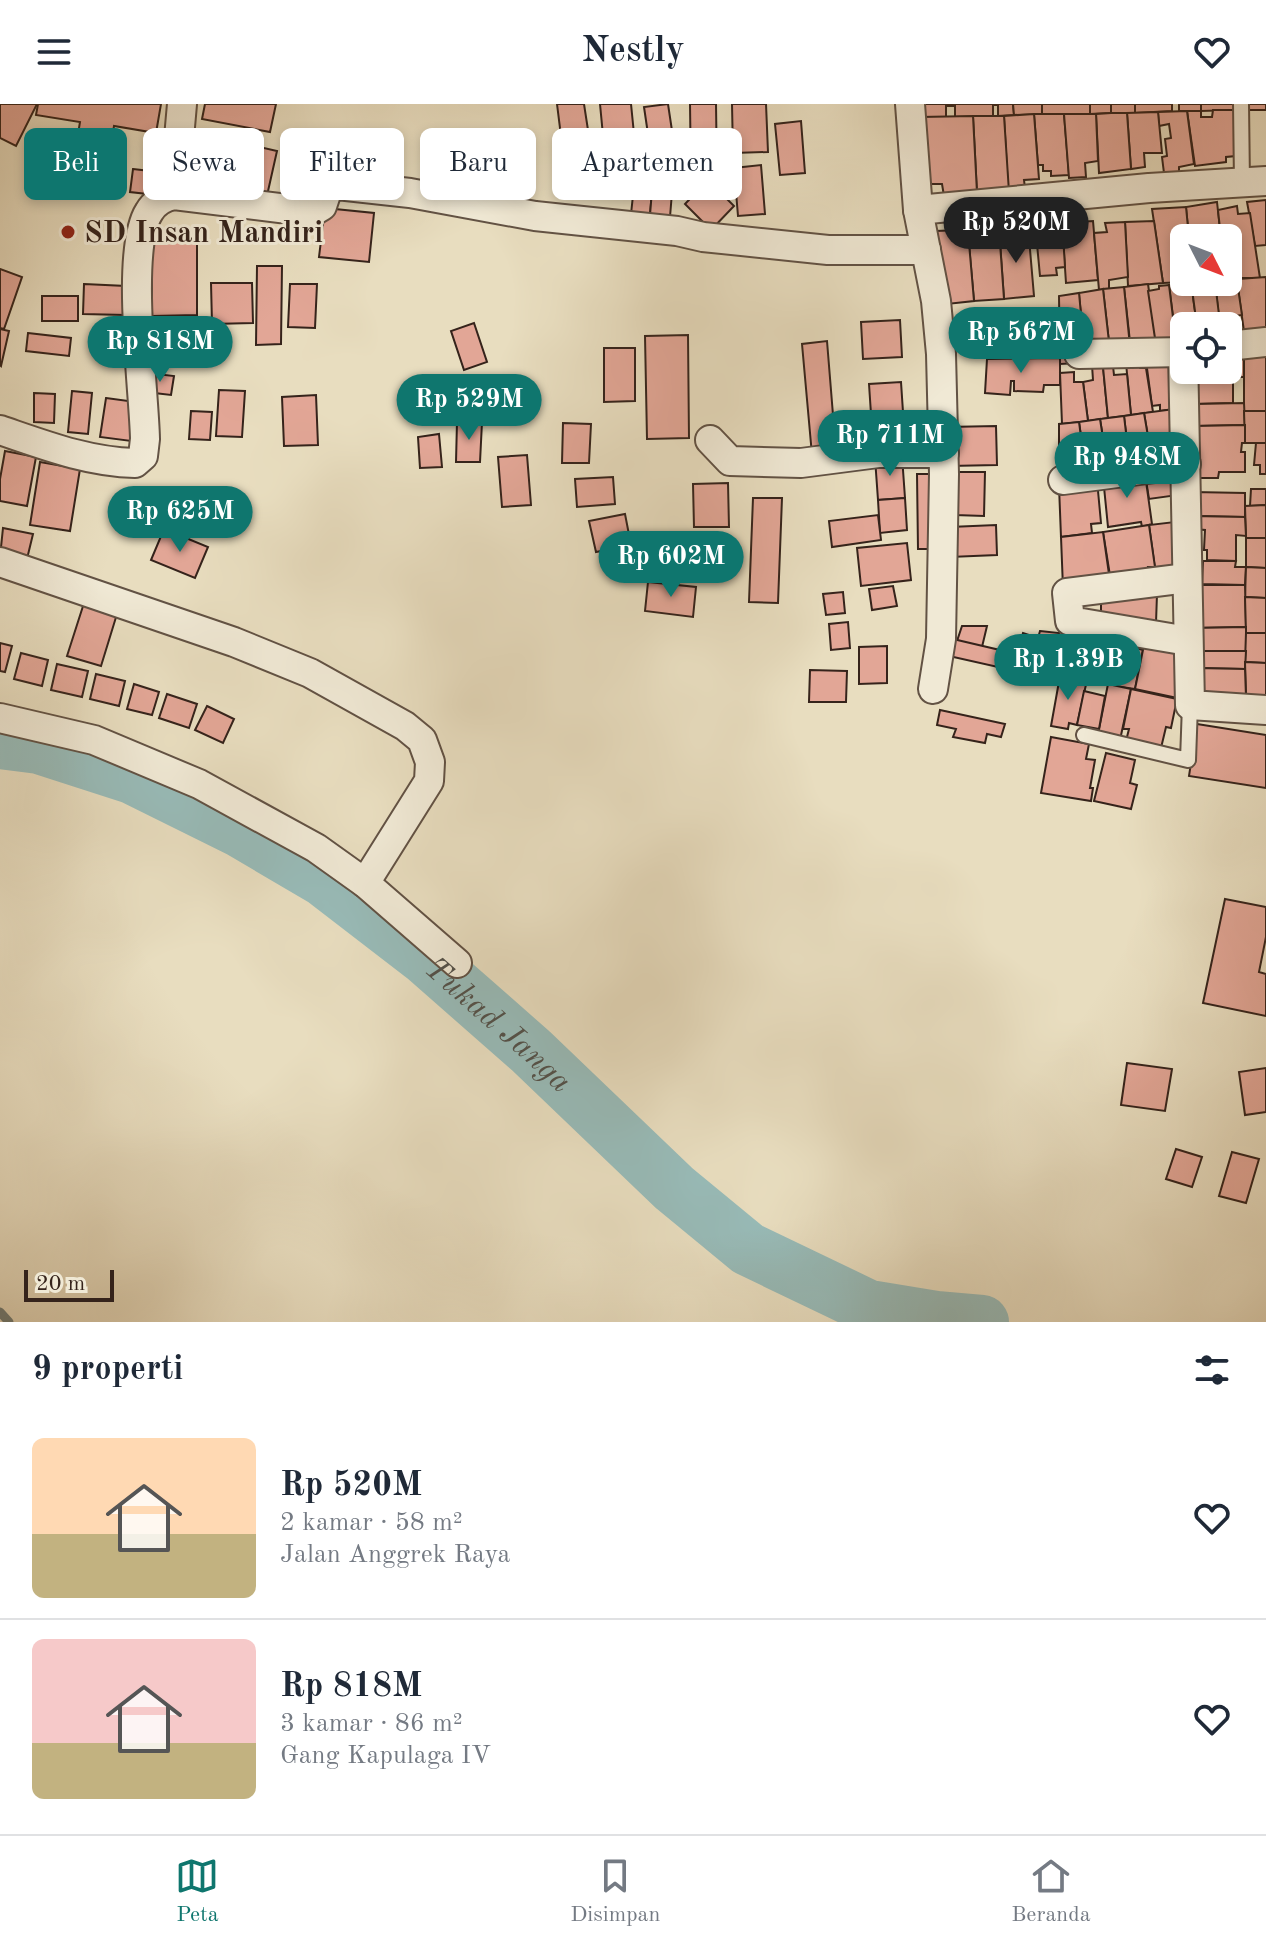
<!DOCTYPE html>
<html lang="id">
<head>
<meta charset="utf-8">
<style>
	body { margin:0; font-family:"Old Standard TT",serif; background:#f6f6f7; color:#1f2937; height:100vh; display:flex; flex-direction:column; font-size:30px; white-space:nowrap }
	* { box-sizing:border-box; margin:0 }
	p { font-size:26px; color:#747a83 }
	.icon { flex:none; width:44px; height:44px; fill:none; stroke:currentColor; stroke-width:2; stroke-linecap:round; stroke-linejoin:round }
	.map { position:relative; height:1218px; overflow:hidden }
	.drawer { display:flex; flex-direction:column; background:#fff; flex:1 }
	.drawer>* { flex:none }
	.hud { position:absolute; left:24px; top:24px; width:800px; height:72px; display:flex; gap:16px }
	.needle { width:52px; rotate:132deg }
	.controls { position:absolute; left:1170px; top:120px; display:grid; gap:16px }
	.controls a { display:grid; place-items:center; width:72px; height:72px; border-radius:12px; background:#fff; box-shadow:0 4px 12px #0003; font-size:40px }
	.scale { position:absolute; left:24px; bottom:20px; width:90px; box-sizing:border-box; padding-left:8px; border:4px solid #35231b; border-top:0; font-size:22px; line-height:28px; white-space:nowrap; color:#35231b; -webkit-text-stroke:6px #f0e9d5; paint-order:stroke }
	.price { position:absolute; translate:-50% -68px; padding:0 18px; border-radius:28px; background:#0f766e; color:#fff; font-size:26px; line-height:52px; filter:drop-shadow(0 2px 4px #0008) }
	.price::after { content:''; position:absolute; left:50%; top:48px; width:24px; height:18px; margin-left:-12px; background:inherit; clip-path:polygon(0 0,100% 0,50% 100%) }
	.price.active { background:#222; color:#fff }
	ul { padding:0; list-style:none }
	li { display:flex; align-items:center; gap:24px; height:200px; padding:0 32px }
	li+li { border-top:2px solid #e0e1e3 }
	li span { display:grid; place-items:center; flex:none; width:224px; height:160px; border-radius:12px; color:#555 }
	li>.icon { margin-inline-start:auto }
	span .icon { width:96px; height:96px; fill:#fffc; stroke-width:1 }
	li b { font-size:34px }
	h2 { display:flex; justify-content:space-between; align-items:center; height:96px; padding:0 32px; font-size:34px }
	.pill { padding:0 28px; border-radius:12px; background:#fff; box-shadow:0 4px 12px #0003; font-size:28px; line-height:72px }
	.pill.active { background:#0f766e; color:#fff }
	header { display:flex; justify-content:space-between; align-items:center; height:104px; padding:0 32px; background:#fff; font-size:36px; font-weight:700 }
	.dock { display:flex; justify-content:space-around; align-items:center; height:112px; border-top:2px solid #e0e1e3; background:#fff; font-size:22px; color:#747a83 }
	.dock a { display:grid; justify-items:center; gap:4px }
	.dock .active { color:#0f766e }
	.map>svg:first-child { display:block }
</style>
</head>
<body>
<header><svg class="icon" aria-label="menu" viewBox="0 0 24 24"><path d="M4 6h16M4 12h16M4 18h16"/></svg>Nestly<svg class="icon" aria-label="heart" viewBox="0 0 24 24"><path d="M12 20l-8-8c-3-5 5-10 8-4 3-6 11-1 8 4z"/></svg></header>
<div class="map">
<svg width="1266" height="1218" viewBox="0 0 1266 1218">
	<rect width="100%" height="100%" fill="#e8ddbf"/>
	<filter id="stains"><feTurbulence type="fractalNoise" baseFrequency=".0025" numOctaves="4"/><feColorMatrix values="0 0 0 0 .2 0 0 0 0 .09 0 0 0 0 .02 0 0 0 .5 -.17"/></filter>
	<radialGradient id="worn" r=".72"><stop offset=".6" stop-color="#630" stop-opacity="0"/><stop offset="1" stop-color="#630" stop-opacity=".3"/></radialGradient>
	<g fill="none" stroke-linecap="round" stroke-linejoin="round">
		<polyline stroke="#707e79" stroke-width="9" points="0,1208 9,1218"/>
		<path stroke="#98bbb8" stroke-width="54" id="s1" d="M0 638 39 643 132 673 239 726 324 776 424 853 531 947 674 1084 748 1145 869 1203 936 1214 982 1218"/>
	</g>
	<g fill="#e2a696" stroke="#35231b" stroke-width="2">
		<polygon points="0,0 37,0 16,42 0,34"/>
		<polygon points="38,0 161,0 156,29 114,22 111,41 77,36 80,18 36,11"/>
		<polygon points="205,0 276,0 270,28 202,15"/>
		<polygon points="557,0 584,0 592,52 564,56"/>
		<polygon points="600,0 631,0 637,60 606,63"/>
		<polygon points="668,0 677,60 653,64 644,3"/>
		<polygon points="690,0 716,0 717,72 691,73"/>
		<polygon points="732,0 766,0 768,48 733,49"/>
		<polygon points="918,0 955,0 955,2 946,2 946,13 920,13"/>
		<polygon points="955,0 998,0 998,1 993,1 993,12 955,13"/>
		<polygon points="998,0 1013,0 1014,11 998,12"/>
		<polygon points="1013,0 1042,0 1042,10 1014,11"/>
		<rect x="1042" y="0" width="48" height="10"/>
		<polygon points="1090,0 1111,0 1111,9 1090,10"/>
		<rect x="1111" y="0" width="24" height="9"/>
		<polygon points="1135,0 1172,0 1172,7 1135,9"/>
		<rect x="1179" y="0" width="22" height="7"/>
		<polygon points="1201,0 1234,0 1234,6 1201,7"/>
		<rect x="1244" y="0" width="22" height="6"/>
		<polygon points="1213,6 1234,6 1236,52 1226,53 1226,58 1195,62 1187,7 1201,7 1201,13 1212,13"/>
		<polygon points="1187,7 1194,60 1179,63 1179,74 1165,77 1162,53 1167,52 1165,35 1171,34 1169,20 1159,22 1158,8"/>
		<polygon points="1158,8 1162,49 1144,49 1145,63 1131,65 1127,9"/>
		<polygon points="1111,9 1127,9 1131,65 1099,69 1096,10"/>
		<polygon points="1034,10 1064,10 1069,71 1051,72 1051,67 1043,67 1043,61 1038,61"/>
		<polygon points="1034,10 1039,75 1024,76 1025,84 1008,84 1004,12"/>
		<polygon points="1064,10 1096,10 1098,57 1085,59 1086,73 1069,74"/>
		<polygon points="973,12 1004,12 1009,88 977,89"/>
		<polygon points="973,12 977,89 944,92 942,80 924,80 920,13"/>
		<polygon points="801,17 805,69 780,71 775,20"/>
		<polygon points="203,33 234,40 226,76 195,69"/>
		<polygon points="251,41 277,47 266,96 240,90"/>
		<polygon points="761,61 765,110 738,112 734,64"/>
		<polygon points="133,65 167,69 165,92 130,88"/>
		<polygon points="635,73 653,74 650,111 631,110"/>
		<polygon points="653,74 673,76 670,113 650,111"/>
		<polygon points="708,76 734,102 711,126 685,100"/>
		<polygon points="1266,96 1266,141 1255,142 1247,98"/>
		<polygon points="1217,98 1221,134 1189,134 1186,103"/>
		<polygon points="1237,102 1238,110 1250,109 1260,174 1228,174 1228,134 1221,134 1218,106"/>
		<polygon points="1186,103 1189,134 1184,134 1184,178 1163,179 1152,105"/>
		<polygon points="325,104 374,109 369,158 319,153"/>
		<polygon points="1093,117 1098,176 1066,179 1062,119"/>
		<polygon points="1154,117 1163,179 1128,182 1125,118"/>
		<polygon points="1125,118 1128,173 1109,176 1109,185 1099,186 1094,129 1107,128 1105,119"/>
		<polygon points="1012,122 1013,133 1029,134 1034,192 1004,195 999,123"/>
		<polygon points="999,125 1004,195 974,197 968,129"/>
		<polygon points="961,126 961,139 969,139 974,197 947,200 936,127"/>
		<polygon points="1063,131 1065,163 1056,164 1057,171 1040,172 1037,140 1044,139 1044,132"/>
		<polygon points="197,133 197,211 152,212 152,134"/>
		<polygon points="257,162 282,162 281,240 256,241"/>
		<polygon points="0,165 22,173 4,225 0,224"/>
		<polygon points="1266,173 1266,232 1245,235 1237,177 1238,175"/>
		<polygon points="1228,174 1230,178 1237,177 1242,211 1219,214 1215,178 1228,178"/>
		<polygon points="1184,178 1191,178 1197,222 1184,222 1184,243 1177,244 1169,181"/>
		<polygon points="1191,178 1215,178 1220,219 1197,222"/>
		<polygon points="211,179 252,179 253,219 212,220"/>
		<polygon points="84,180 126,182 125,211 83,210"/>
		<polygon points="290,180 317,180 315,224 288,223"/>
		<polygon points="1148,180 1156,237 1131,247 1124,183"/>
		<polygon points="1169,181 1176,238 1156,241 1148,187 1159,185 1159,182"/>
		<polygon points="1124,183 1130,242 1109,238 1103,185"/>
		<polygon points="1103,185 1109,238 1084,243 1079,189"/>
		<polygon points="1079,189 1084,243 1078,259 1060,260 1059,192"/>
		<rect x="42" y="192" width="36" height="25"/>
		<polygon points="900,216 902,253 863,255 861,218"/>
		<polygon points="474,219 487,258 464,266 451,227"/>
		<polygon points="192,224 195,259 173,260 170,225"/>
		<polygon points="0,225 9,227 1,262 0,261"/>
		<polygon points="28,229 71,234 69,252 26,247"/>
		<polygon points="688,231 689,334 647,335 645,232"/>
		<polygon points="827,237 836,348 812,351 802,240"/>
		<polygon points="1266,242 1266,307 1244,307 1244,246"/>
		<polygon points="604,244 635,244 635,297 604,298"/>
		<polygon points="1244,246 1244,273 1233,273 1233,299 1195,300 1195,266 1228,266 1228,247"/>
		<polygon points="1060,254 1060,281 1044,281 1043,288 1014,287 1014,277 1011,277 1010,291 985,289 987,255"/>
		<polygon points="1146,257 1173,259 1182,304 1160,307 1160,301 1152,302"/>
		<polygon points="1138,258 1140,264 1146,264 1153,308 1131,311 1126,259"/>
		<polygon points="1092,261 1103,263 1108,314 1088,317 1083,278 1093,276"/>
		<polygon points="1113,262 1114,271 1127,270 1131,311 1108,314 1103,263"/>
		<polygon points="1074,268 1074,278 1083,278 1088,317 1062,320 1060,269"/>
		<polygon points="148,269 174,272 171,291 146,288"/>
		<polygon points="901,278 904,323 872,325 869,280"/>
		<polygon points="219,286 245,287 242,333 216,332"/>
		<polygon points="72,287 92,289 88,330 68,328"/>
		<polygon points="34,289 55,290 54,319 34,318"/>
		<polygon points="316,291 318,341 284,342 282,293"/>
		<polygon points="106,294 136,298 131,337 100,333"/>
		<polygon points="1244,299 1245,321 1195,322 1195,300"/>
		<polygon points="1182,304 1176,347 1152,357 1144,309"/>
		<polygon points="191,307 212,308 210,336 189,335"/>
		<polygon points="1244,307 1266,307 1266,339 1245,339"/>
		<polygon points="1144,309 1151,350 1140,352 1130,362 1124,312"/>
		<polygon points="1124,312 1130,362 1108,366 1100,315"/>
		<polygon points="1100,315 1108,366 1086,369 1079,318"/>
		<polygon points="457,318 482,318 480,358 456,358"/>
		<polygon points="1079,318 1086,369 1059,373 1059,320"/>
		<polygon points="563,319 591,320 589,359 562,359"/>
		<polygon points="1245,321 1245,339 1242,339 1241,348 1245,348 1245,368 1219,368 1218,374 1197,374 1195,322"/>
		<polygon points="996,322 997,361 949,362 947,323"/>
		<polygon points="439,330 442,363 420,364 418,333"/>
		<polygon points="1256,339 1266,339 1266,370 1260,370 1260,361 1254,361"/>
		<polygon points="5,347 36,353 27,402 0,397 0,375"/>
		<polygon points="527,351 531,401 502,403 498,353"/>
		<polygon points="902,352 905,394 878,396 875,354"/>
		<polygon points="40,358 80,365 70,427 30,421"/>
		<polygon points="1174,366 1178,391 1149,395 1145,370"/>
		<polygon points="956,368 985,368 984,412 955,411"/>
		<polygon points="917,370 938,370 938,445 918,445"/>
		<polygon points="1145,370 1152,420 1142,423 1141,418 1108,423 1103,373"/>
		<polygon points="613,373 615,400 577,403 575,375"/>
		<polygon points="1097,376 1101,419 1091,420 1092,429 1061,433 1059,382"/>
		<polygon points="728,379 729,423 694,423 693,380"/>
		<polygon points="1251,385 1266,385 1266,401 1250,402"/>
		<polygon points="1193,388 1245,389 1245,413 1193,412"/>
		<polygon points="753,394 782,394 778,499 749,498"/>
		<polygon points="905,394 907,426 880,429 878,396"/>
		<polygon points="1266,401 1266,434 1246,434 1245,402"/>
		<polygon points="625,410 631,441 596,448 589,417"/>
		<polygon points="878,411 881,436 832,443 829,417"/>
		<polygon points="1193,412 1245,413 1246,432 1236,431 1236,457 1207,456 1207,446 1204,446 1205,426 1193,425"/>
		<polygon points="1183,417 1183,468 1156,472 1149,421"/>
		<polygon points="996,421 997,451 950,453 950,423"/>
		<polygon points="1149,421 1155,463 1148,463 1149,473 1111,478 1103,428"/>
		<polygon points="3,424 33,430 26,459 0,453"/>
		<polygon points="164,425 208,443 195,474 151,456"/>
		<polygon points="1103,428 1109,470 1063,484 1061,433"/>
		<polygon points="1246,434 1266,434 1266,464 1246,463"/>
		<polygon points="907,439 911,476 861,482 857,444"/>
		<polygon points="1203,457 1236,457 1235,463 1246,463 1245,481 1202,480"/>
		<polygon points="1246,463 1266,464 1266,494 1245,493"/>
		<polygon points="648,478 696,483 693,513 645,507"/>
		<polygon points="1193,481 1245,481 1246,523 1193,524"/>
		<polygon points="893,482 897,502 872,506 869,485"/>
		<polygon points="843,488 845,509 826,511 823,490"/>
		<polygon points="1101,490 1157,490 1156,519 1101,519"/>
		<polygon points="1245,493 1266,494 1266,529 1246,529"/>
		<polygon points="84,499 117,510 101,562 67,552"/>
		<polygon points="848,518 850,544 831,546 829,520"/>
		<polygon points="1066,519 1101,530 1096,556 1065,549 1070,531 1063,529"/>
		<polygon points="962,522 987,522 982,543 957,537"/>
		<polygon points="1246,523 1246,547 1193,547 1193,524"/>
		<polygon points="1040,527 1059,529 1056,539 1061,540 1051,575 949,552 953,535 1017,550 1023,529 1038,534"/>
		<polygon points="1246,529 1266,529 1266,559 1245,558"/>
		<polygon points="1101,530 1124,536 1114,582 1104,579 1105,575 1092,573"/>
		<polygon points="1124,534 1137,537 1136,544 1143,546 1135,585 1114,582"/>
		<polygon points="1145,536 1182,549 1182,595 1135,585"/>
		<polygon points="0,539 12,542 5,568 0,567"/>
		<polygon points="887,542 887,579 859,580 859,543"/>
		<polygon points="1196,547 1246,547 1245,565 1196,564"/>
		<polygon points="21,549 48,556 42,582 14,575"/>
		<polygon points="1245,558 1266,559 1266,598 1246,593"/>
		<polygon points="57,560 88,567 82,593 51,586"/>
		<polygon points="1196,564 1245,565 1246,593 1195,591"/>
		<polygon points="810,566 847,567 846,598 809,598"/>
		<polygon points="96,570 125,577 119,602 90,595"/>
		<polygon points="1060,572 1087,576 1077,621 1069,619 1068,625 1051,622"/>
		<polygon points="134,580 159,588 152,611 127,605"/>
		<polygon points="1108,580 1131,585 1120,636 1098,630"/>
		<polygon points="1131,585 1177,595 1171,624 1166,623 1161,644 1126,637 1129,625 1123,625"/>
		<polygon points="1084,587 1105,592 1099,625 1077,621"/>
		<polygon points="167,590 197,600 189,624 159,614"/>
		<polygon points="207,602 234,615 223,639 195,626"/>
		<polygon points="940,606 1005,620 1001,633 987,630 985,639 953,633 956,625 937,621"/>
		<polygon points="1197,620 1266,631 1266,684 1189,672"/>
		<polygon points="1051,633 1089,640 1086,655 1095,656 1090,684 1093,684 1091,697 1041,689"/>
		<polygon points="1106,649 1135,656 1130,679 1137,681 1131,705 1094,697"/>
		<polygon points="1225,795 1266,803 1266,833 1259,868 1266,870 1266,912 1203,899"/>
		<polygon points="1127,959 1172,965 1165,1007 1121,1001"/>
		<polygon points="1266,964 1266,1008 1245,1011 1239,968"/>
		<polygon points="1176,1045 1202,1053 1192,1083 1166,1075"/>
		<polygon points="1232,1048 1259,1055 1246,1099 1219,1092"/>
	</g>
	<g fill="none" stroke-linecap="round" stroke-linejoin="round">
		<defs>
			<g id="service">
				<polyline points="1241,0 1242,78"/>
				<polyline points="1084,631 1188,656 1190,601"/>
			</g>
			<g id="minor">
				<polyline points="910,0 918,106 936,197 941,250 944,370 941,535 933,585"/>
				<polyline points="174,91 182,0"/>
				<polyline points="918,106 1149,84 1266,77"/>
				<polyline points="1228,242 1266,238"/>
				<polyline points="1183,248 1190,601 1266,606"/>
				<polyline points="1079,250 1184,248"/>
				<path d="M0 326C44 341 88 358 135 359L143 352 145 335C144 286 125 145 149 108 154 99 164 93 174 91L312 108 322 102 328 84 337 81 410 89 535 112 677 127 703 133 828 146H926"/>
				<polyline points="710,336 730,357 801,359 878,349 944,349"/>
				<polyline points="1063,376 1186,360"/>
				<polyline points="0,458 234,538 310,569 405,622 422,636 430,658 429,677 365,779"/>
				<polyline points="1187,474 1067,489 1070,517 1188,537"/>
				<polyline points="0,614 94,636 199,680 316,744 365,779 457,859"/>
			</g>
		</defs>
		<use href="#service" stroke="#625244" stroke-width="18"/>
		<use href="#minor" stroke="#625244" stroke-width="32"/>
		<use href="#service" stroke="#f0e9d5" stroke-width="14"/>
		<use href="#minor" stroke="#f0e9d5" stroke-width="28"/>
	</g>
	<circle fill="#8f2418" stroke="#f0e9d5" stroke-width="3" cx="68" cy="128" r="8"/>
	<g text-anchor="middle" stroke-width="6" stroke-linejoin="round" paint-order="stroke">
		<g font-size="30" font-weight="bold" fill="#35231b" stroke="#f0e9d5" text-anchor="start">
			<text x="84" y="138">SD Insan Mandiri</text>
		</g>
		<g font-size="32" font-style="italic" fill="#53514a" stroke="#f0e9d5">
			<text dy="11" stroke="none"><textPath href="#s1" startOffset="582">Tukad Janga</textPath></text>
		</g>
	</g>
	<rect width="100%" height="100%" filter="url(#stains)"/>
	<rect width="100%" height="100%" fill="url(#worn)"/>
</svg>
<div class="controls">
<a><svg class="needle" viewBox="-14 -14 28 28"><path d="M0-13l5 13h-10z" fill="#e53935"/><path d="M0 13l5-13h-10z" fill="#747a83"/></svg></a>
<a><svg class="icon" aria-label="locate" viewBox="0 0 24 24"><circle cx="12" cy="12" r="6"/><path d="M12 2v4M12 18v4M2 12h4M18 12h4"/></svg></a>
</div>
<div class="scale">20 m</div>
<b class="price active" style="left:1016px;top:161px">Rp 520M</b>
<b class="price" style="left:1021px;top:271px">Rp 567M</b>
<b class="price" style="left:160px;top:280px">Rp 818M</b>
<b class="price" style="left:469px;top:338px">Rp 529M</b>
<b class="price" style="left:890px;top:374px">Rp 711M</b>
<b class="price" style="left:1127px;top:396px">Rp 948M</b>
<b class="price" style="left:180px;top:450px">Rp 625M</b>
<b class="price" style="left:671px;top:495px">Rp 602M</b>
<b class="price" style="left:1068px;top:598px">Rp 1.39B</b>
<div class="hud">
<a class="pill active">Beli</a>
<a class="pill">Sewa</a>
<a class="pill">Filter</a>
<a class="pill">Baru</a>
<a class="pill">Apartemen</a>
</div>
</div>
<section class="drawer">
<h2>9 properti<svg class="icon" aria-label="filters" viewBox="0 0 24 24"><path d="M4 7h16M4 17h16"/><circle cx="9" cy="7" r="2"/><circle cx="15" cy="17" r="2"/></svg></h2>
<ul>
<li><span style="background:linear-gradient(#ffd9b3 60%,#c2b280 0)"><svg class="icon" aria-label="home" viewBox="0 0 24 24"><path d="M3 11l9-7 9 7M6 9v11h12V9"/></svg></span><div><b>Rp 520M</b><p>2 kamar · 58 m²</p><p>Jalan Anggrek Raya</p></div><svg class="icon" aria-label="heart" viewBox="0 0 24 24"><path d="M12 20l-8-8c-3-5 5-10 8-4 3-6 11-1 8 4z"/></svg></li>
<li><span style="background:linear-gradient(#f6c9c9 65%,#c2b280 0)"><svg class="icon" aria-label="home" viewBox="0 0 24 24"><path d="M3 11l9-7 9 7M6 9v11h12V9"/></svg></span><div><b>Rp 818M</b><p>3 kamar · 86 m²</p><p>Gang Kapulaga IV</p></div><svg class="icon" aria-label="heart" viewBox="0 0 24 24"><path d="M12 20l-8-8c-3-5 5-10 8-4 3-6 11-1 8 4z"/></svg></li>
</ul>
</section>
<nav class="dock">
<a class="active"><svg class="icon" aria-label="map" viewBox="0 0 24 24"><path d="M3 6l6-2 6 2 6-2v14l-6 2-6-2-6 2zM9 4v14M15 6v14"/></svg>Peta</a>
<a><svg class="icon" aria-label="saved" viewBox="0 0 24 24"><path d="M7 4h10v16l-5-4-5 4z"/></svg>Disimpan</a>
<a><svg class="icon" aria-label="home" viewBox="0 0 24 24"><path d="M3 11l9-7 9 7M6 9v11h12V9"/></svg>Beranda</a>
</nav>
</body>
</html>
